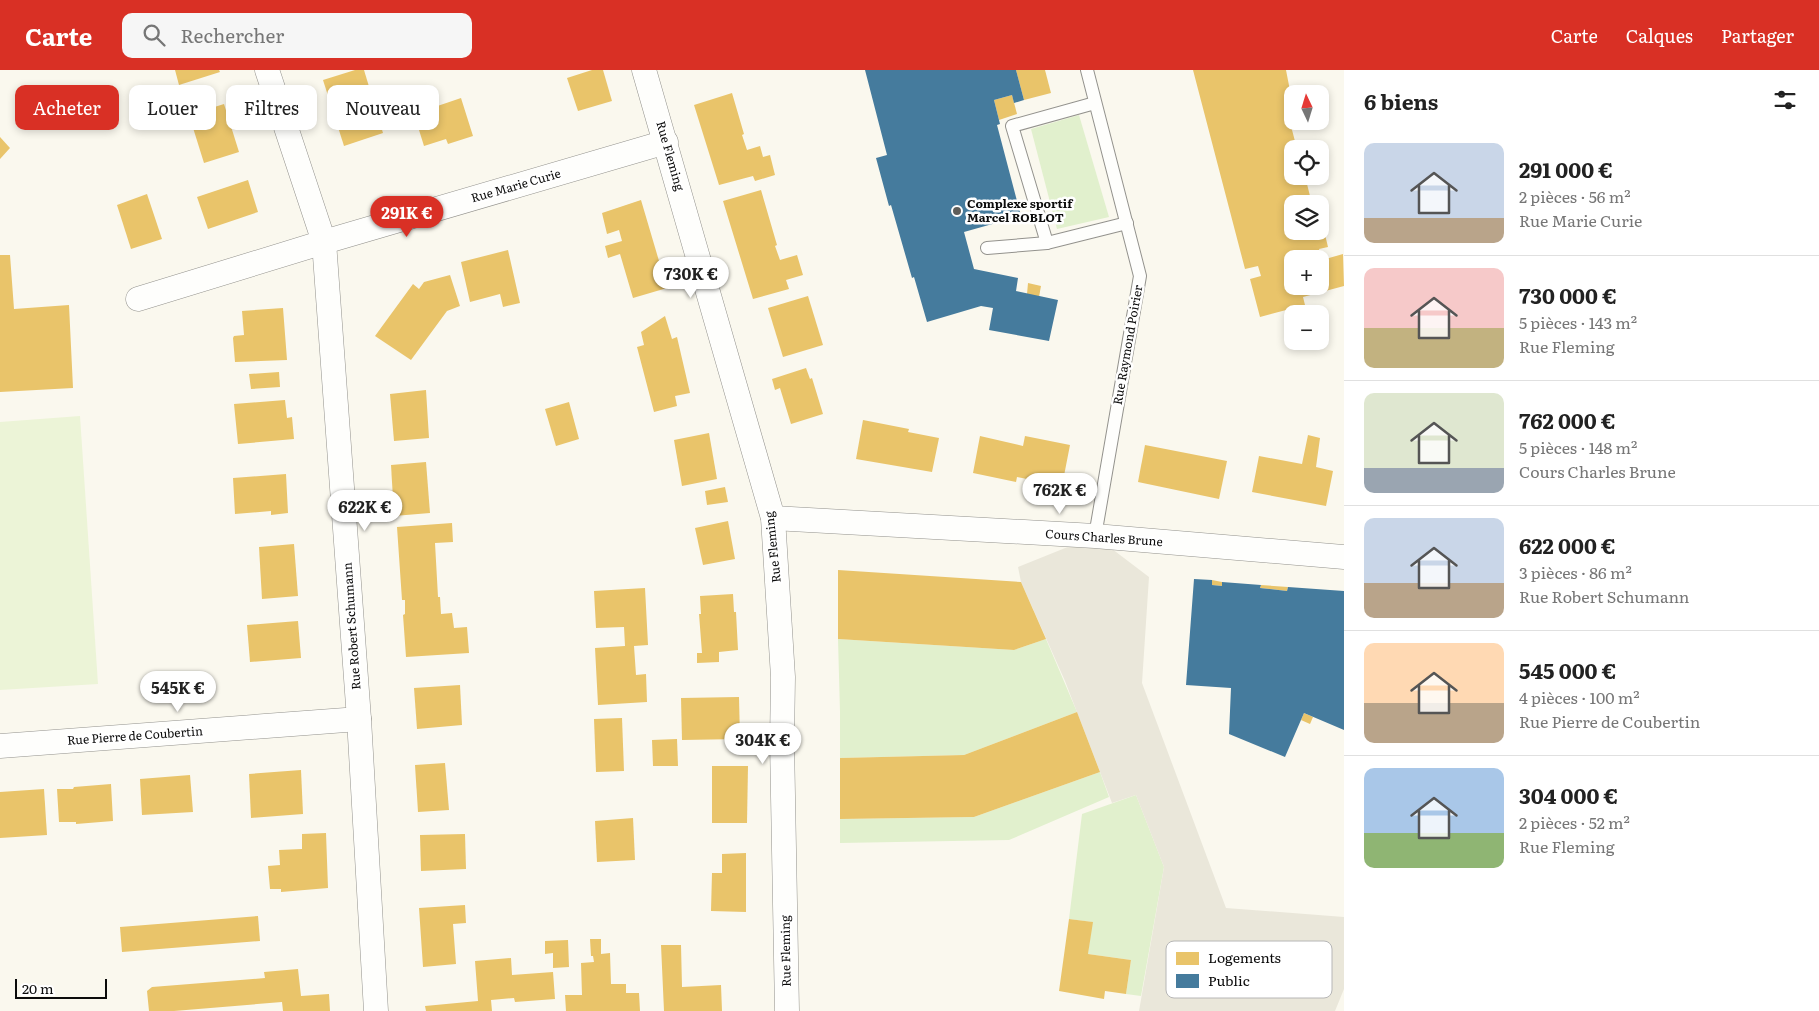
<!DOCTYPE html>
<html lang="fr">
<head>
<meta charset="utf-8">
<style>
	body { margin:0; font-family:Literata,serif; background:#f6f6f6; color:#222; height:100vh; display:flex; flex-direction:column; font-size:19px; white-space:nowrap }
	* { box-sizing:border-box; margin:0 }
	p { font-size:16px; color:#767676 }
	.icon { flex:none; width:28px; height:28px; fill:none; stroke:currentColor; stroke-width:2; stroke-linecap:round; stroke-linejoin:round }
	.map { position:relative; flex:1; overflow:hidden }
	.side { display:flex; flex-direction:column; background:#fff; width:475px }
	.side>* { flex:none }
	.hud { position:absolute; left:15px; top:15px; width:475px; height:45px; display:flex; gap:10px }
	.needle { width:32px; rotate:356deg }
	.tools { position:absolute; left:1284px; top:15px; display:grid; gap:10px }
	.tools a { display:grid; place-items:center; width:45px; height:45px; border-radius:10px; background:#fff; box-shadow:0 2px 8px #0003; font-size:25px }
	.scale { position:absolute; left:15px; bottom:12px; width:92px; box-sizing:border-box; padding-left:5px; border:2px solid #0b0b0b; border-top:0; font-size:14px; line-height:18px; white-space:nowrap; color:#0b0b0b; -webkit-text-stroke:4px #fff; paint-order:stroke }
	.price { position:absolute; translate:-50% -42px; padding:0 11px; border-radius:18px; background:#fff; color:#222; font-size:16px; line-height:32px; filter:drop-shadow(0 1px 2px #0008) }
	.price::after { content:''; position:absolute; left:50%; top:30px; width:15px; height:11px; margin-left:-8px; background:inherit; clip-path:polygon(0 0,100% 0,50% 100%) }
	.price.selected { background:#d93025; color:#fff }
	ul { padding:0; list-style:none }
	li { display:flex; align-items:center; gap:15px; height:125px; padding:0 20px }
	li+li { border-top:1px solid #e0e0e0 }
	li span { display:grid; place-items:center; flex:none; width:140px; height:100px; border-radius:10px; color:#555 }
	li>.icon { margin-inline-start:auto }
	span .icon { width:60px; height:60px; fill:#fffc; stroke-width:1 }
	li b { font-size:21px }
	h2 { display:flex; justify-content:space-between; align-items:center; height:60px; padding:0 20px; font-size:21px }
	.pill { padding:0 18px; border-radius:10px; background:#fff; box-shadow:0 2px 8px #0003; font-size:18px; line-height:45px }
	.pill.selected { background:#d93025; color:#fff }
	header { display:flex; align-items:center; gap:30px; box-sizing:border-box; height:70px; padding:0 25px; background:#d93025; color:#fff }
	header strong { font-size:24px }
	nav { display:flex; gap:28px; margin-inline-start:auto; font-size:18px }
	.search { width:350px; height:45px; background:#f6f6f6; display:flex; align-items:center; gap:12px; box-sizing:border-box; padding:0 18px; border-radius:10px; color:#767676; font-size:19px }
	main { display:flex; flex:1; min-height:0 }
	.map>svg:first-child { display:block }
</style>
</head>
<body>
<header>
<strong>Carte</strong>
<div class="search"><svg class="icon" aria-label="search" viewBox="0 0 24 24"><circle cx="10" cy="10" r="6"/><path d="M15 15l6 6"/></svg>Rechercher</div>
<nav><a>Carte</a><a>Calques</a><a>Partager</a></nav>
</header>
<main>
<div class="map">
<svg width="1344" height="941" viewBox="0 0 1344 941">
	<rect width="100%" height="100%" fill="#faf8ee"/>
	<g fill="#e1f0cd">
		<polygon points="1079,45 1109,147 1057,159 1031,59"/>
		<polygon points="838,569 1014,580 1046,569 1077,642 964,685 840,688 840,642"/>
		<polygon points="1100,702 1109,727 1009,770 840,773 840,749 974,747"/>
		<polygon points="1136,725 1164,797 1141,926 1126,924 1131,890 1088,884 1092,852 1069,849 1082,744"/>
	</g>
	<polygon fill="#ecf4d7" points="80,346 98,614 0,620 0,352"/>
	<polygon fill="#eae7da" points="1095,466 1149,507 1142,613 1226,838 1344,847 1344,919 1335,941 1139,941 1164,797 1136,725 1112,733 1065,611 1021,512 1018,497"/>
	<g fill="#e9c46a" fill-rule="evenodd">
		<polygon points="175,0 219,0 220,2 179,15"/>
		<polygon points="355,0 364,0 383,63 344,76 323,10"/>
		<polygon points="592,0 603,0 612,31 578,41 567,8"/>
		<polygon points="1016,0 1045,0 1051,23 1024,30"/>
		<path d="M1193 0H1286L1292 31 1285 33 1297 79H1292V106H1305L1312 134H1292V161H1320V157L1323 156 1328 177 1319 179 1322 190 1343 184 1344 216 1303 227 1305 235 1260 247 1250 209 1261 206 1258 196 1245 199ZM1292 189H1320V216H1292Z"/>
		<polygon points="732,23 744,64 742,65 747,80 760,76 763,87 770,85 775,105 755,111 753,106 719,115 694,35"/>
		<polygon points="1012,25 1017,44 999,50 994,30"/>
		<polygon points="461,28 473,66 448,74 446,69 424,76 414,44"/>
		<polygon points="224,34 239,82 204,93 189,45"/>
		<polygon points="0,67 10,78 0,89"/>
		<polygon points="248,110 258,142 208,159 197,127"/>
		<polygon points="761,120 777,175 775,176 780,190 797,185 803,205 786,210 789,219 753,229 723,131"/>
		<polygon points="147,124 162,169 131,179 117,135"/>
		<polygon points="641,130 667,218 633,228 620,184 608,188 605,176 622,171 619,160 607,164 602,143"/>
		<polygon points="508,180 520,233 503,237 500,224 470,232 461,192"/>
		<polygon points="0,185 10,185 14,239 69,235 73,318 0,322"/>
		<polygon points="450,205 460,236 447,241 411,290 375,266 413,214 419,219 424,212"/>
		<polygon points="1028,213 1041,216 1039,227 1027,224"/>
		<polygon points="808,226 823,275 783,287 768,238"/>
		<polygon points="283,238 287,290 235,292 233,268 234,266 244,265 242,241"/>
		<polygon points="665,246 672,269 677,267 690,323 675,326 677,336 654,342 637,277 644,275 641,262"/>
		<polygon points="806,298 810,309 812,308 823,344 791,354 780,318 775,320 772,309"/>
		<polygon points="279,302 280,317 251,319 249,304"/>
		<polygon points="426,320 429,368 394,371 390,324"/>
		<polygon points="285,330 287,348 292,347 294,369 238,374 234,334"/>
		<polygon points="569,332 579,369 556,376 545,339"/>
		<polygon points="863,350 909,359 908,362 939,368 932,402 856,389"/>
		<polygon points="709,363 717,409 682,416 674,370"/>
		<polygon points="1308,365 1320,368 1316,397 1333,401 1326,436 1252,422 1259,386 1302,394"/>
		<polygon points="980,366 1023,376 1025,366 1070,375 1062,416 1017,407 1016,412 973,403"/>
		<polygon points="1145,375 1227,391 1219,429 1138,412"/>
		<polygon points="426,392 430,443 394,446 391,395"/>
		<polygon points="286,404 288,443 271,445 271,441 235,444 233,408"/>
		<polygon points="725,417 728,432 707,435 705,421"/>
		<polygon points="728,451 735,489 703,495 695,458"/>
		<polygon points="452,453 453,472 435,473 438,527 440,527 441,544 452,543 454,558 467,557 469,583 406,587 403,545 405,544 405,530 402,530 397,457"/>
		<polygon points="294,474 298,526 262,529 259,477"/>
		<polygon points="838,500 1021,512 1046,569 1014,580 838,569"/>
		<polygon points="1212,510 1222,512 1222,516 1212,515"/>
		<polygon points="1261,515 1288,517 1287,521 1260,518"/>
		<polygon points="645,518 648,575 634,576 636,605 646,604 647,632 598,635 595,578 625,576 624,557 596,558 594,521"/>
		<polygon points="733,524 734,542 736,542 738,580 719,582 719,592 697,593 697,583 702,583 699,544 701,544 700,526"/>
		<polygon points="298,551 301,588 250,592 247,555"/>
		<polygon points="460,615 462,655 417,659 414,618"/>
		<polygon points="739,627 740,669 682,670 681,628"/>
		<polygon points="1077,642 1100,702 974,747 840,749 840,688 964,685"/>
		<polygon points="1304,643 1313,647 1310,654 1301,650"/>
		<polygon points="622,648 624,701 596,702 594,649"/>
		<polygon points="677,669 678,696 653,696 652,670"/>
		<polygon points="445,693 449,740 418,742 415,695"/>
		<polygon points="712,696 748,696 747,753 712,753"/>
		<polygon points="301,700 303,744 251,748 249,704"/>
		<polygon points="190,705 193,742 142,745 140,709"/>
		<polygon points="111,714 113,751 76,754 76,752 59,752 57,719 73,719 74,717"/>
		<polygon points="44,719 47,765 0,768 0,722"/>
		<polygon points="633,748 635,790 597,792 595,751"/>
		<polygon points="326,763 328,818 281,822 281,819 270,819 268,796 280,795 279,780 302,779 302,764"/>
		<polygon points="465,764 466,799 421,801 420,765"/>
		<polygon points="746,783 746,842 711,841 712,803 722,803 722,784"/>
		<polygon points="465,835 466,853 453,854 456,894 423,897 419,838"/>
		<polygon points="258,846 260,871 122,882 120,857"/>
		<polygon points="1069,849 1093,852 1088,884 1131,890 1126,924 1105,921 1104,929 1059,921"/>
		<polygon points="590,869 601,869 601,884 610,883 611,914 626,914 626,923 639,923 640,941 566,941 565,925 582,925 581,893 594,892 593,886 591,886"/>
		<polygon points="568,870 569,897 553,898 553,883 545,884 545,871"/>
		<polygon points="661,875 681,875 682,917 721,915 722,941 664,941"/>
		<polygon points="511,888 512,905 553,902 555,929 515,932 514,928 491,930 492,941 426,941 425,936 478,931 475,891"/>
		<polygon points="298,899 301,926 329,924 330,941 283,941 282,932 174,941 149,941 147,921 152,917 265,908 264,902"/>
	</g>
	<g fill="#457b9d">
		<polygon points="865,0 1016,0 1024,30 1014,33 1012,25 994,30 1000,54 997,55 1021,146 964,162 974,199 1018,208 1016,221 1058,230 1049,271 989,260 993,238 981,236 927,252 914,207 912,208 891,135 889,136 876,88 887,85"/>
		<polygon points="1194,509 1212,510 1212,515 1222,516 1222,512 1261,515 1260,518 1287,521 1288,517 1344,521 1344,660 1304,643 1285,687 1229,664 1231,618 1186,615"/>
	</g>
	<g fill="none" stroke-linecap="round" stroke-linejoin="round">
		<defs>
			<g id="lane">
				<polyline points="1087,0 1140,206 1095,466"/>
				<polyline points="1047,173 1012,56 1095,33"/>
				<polyline points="987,178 1047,173 1127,153"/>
			</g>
			<g id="street">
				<polyline points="267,0 324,172 359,649 376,941"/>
				<polyline points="644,0 773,448 783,607 782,672 787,941"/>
				<polyline points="138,229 324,172 666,72"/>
				<polyline points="773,448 1095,466 1344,487"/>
				<polyline points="0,676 359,649"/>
			</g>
		</defs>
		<use href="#lane" stroke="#93928d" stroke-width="14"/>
		<use href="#street" stroke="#93928d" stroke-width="25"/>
		<use href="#lane" stroke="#fefefc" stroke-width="12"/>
		<use href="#street" stroke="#fefefc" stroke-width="24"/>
	</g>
	<circle fill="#5f5e5a" stroke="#fff" stroke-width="2" cx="957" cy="141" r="5"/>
	<g text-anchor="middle" stroke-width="5" stroke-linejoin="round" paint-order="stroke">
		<g font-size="12" fill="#0b0b0b" stroke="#fff">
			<text transform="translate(670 86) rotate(74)" y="4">Rue Fleming</text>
			<text transform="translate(516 116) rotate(-16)" y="4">Rue Marie Curie</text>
			<text transform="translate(1128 275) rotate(-80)" y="4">Rue Raymond Poirier</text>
			<text transform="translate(1104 468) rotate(4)" y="4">Cours Charles Brune</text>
			<text transform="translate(773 477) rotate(-96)" y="4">Rue Fleming</text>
			<text transform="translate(352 556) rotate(-94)" y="4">Rue Robert Schumann</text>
			<text transform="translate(135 666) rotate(-4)" y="4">Rue Pierre de Coubertin</text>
			<text transform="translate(786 881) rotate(-91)" y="4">Rue Fleming</text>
		</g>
		<g font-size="12" font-weight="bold" fill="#0b0b0b" stroke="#fff" text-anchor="start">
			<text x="967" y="138">Complexe sportif<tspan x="967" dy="14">Marcel ROBLOT</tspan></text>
		</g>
	</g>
	<rect x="1166" y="871" width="166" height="57" rx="8" fill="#fff" stroke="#b6b6b6" stroke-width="1"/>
	<rect x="1176" y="882" width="23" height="13" fill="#e9c46a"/>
	<rect x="1176" y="904" width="23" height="14" fill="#457b9d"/>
	<g font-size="14" fill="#0b0b0b">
		<text x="1208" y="893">Logements</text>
		<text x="1208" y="916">Public</text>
	</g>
</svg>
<div class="tools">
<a><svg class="needle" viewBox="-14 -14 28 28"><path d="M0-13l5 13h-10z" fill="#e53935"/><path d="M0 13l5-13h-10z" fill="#767676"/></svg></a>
<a><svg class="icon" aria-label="locate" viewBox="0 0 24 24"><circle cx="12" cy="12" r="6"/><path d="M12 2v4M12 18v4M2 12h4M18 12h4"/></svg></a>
<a><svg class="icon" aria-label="layers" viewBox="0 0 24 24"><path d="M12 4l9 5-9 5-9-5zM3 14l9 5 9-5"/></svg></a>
<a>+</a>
<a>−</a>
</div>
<div class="scale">20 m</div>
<b class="price selected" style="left:407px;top:168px">291K €</b>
<b class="price" style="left:691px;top:229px">730K €</b>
<b class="price" style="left:1060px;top:445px">762K €</b>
<b class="price" style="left:365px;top:462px">622K €</b>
<b class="price" style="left:178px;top:643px">545K €</b>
<b class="price" style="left:763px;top:695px">304K €</b>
<div class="hud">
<a class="pill selected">Acheter</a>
<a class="pill">Louer</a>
<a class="pill">Filtres</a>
<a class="pill">Nouveau</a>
</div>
</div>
<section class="side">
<h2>6 biens<svg class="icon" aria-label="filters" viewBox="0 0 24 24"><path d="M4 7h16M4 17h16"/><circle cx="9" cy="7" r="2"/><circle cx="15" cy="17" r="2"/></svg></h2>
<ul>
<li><span style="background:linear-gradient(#c9d6e8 75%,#b9a48a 0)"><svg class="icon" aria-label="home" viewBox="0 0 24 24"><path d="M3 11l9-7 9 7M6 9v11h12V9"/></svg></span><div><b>291 000 €</b><p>2 pièces · 56 m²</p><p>Rue Marie Curie</p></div></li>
<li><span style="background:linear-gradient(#f6c9c9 60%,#c2b280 0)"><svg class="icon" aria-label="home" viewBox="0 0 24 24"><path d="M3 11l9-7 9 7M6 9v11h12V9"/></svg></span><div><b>730 000 €</b><p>5 pièces · 143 m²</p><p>Rue Fleming</p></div></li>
<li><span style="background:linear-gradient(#dfe7d0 75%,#9aa5b1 0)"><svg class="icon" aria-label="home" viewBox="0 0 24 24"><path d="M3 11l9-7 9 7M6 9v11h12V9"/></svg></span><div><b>762 000 €</b><p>5 pièces · 148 m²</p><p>Cours Charles Brune</p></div></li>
<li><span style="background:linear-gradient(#c9d6e8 65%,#b9a48a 0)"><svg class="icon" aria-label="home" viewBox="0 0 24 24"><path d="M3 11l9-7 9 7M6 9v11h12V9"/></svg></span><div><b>622 000 €</b><p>3 pièces · 86 m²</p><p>Rue Robert Schumann</p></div></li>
<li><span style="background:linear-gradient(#ffd9b3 60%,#b9a48a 0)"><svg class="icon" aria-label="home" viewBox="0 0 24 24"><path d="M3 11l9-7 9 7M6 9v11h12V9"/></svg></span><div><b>545 000 €</b><p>4 pièces · 100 m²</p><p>Rue Pierre de Coubertin</p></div></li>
<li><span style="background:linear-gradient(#a9c7e8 65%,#8fb573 0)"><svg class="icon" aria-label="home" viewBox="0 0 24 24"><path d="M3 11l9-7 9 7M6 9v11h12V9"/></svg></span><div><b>304 000 €</b><p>2 pièces · 52 m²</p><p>Rue Fleming</p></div></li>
</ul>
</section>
</main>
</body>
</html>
